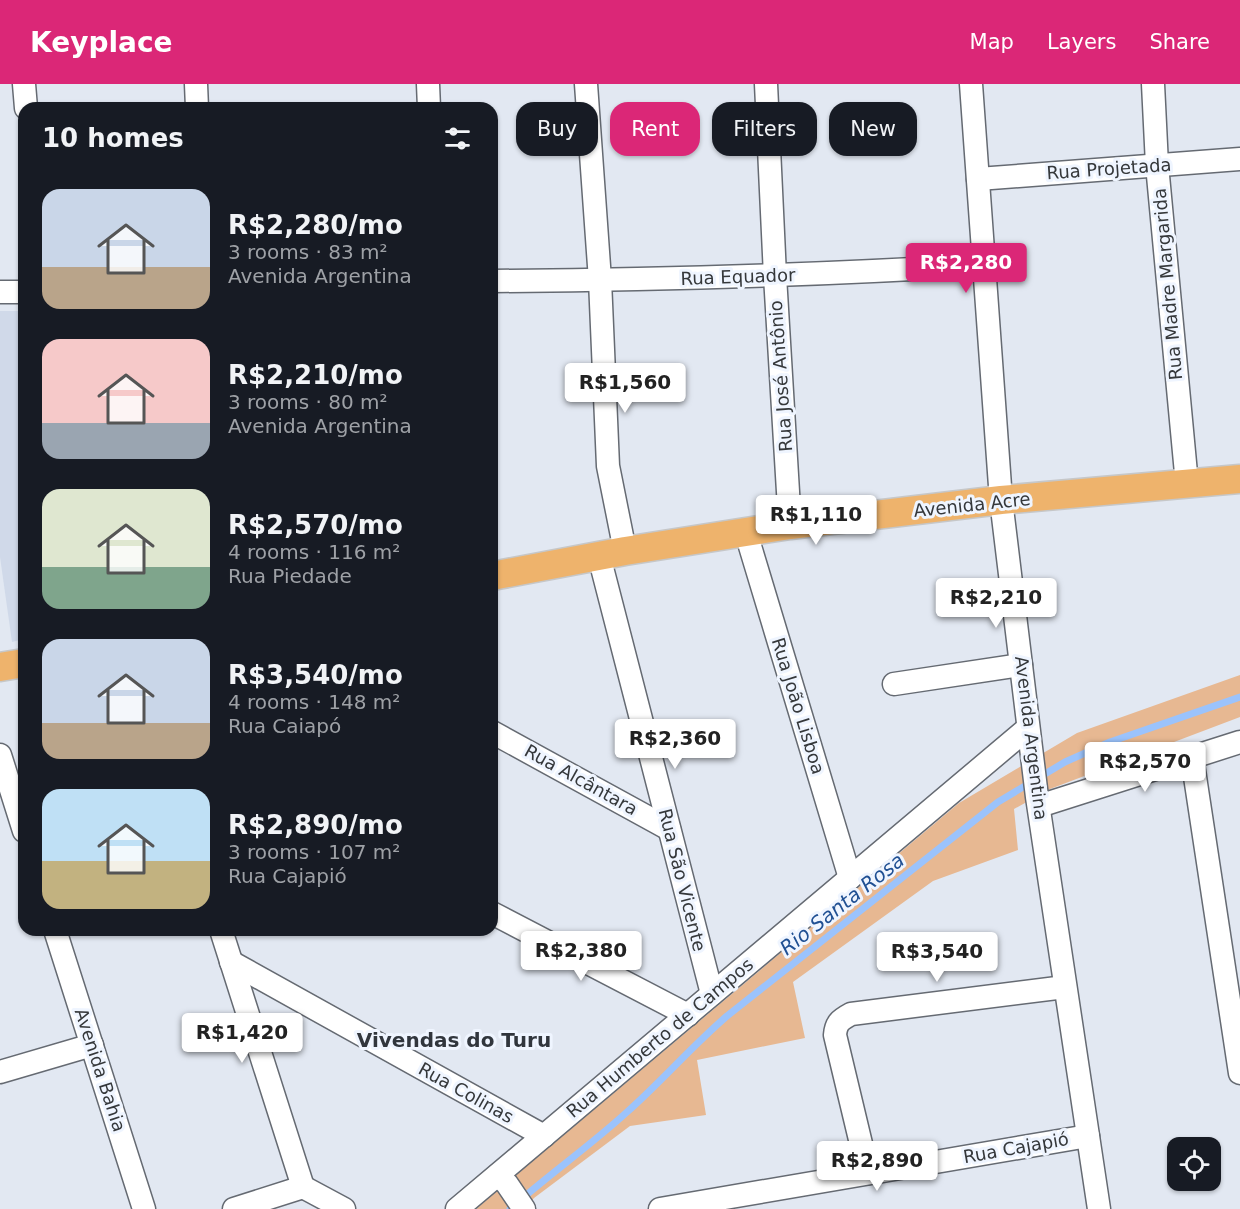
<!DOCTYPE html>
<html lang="en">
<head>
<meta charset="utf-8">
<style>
	body { margin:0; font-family:"DejaVu Sans",sans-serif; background:#242831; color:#f1f3f6; height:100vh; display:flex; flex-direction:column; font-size:22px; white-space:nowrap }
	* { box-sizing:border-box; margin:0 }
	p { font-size:20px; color:#9ea1a6 }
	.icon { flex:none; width:33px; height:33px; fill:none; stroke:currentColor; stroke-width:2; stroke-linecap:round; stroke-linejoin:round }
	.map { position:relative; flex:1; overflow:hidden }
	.panel { position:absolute; left:18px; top:18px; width:480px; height:834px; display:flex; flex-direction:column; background:#171b24; border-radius:18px; box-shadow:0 2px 4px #0004 }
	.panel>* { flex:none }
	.guide { position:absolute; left:516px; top:18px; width:570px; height:54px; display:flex; gap:12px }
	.fabs { position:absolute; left:1167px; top:1053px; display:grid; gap:12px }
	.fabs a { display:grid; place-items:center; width:54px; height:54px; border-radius:12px; background:#171b24; box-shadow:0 2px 4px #0004; font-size:30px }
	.price { position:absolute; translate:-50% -51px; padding:0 14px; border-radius:6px; background:#fff; color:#222; font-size:20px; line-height:39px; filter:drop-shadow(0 2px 3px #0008) }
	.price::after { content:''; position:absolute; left:50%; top:36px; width:18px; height:14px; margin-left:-9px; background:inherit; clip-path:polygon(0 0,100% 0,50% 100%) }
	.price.current { background:#db2777; color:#fff }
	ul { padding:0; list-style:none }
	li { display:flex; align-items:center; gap:18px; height:150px; padding:0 24px }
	li span { display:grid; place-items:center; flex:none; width:168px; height:120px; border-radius:18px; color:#555 }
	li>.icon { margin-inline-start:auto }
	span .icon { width:72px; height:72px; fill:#fffc; stroke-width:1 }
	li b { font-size:26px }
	h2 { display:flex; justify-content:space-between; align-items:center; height:72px; padding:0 24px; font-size:26px }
	.chip { padding:0 21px; border-radius:18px; background:#171b24; box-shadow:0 2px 4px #0004; font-size:21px; line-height:54px }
	.chip.current { background:#db2777; color:#fff }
	header { display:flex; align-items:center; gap:36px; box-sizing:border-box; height:84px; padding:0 30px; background:#db2777; color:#fff }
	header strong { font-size:28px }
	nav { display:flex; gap:33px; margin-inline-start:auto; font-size:21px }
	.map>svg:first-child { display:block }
</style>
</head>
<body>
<header>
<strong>Keyplace</strong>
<nav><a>Map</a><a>Layers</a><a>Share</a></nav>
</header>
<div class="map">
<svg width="1240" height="1125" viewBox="0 0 1240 1125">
	<rect width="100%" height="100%" fill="#e2e8f2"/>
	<polygon fill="#d0d9e9" points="0,227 24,227 24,555 12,558 0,473"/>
	<polygon fill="#e7b892" points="1240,591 1240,633 1050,705 1014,725 1018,766 933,797 793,898 805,954 697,976 706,1031 630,1042 534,1114 525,1125 476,1125 959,719 1077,649"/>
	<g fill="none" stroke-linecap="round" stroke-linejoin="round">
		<path stroke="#9bc3fc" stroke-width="7" d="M510 1125C548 1091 590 1062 627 1028 662 997 692 962 727 932L998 718 1065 678 1110 658 1240 613"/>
		<defs>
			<g id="minor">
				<polyline points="24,0 26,24"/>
				<polyline points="196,0 197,24"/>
				<polyline points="428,0 429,24"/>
				<polyline points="586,0 600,196 608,382 625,467"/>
				<polyline points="766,0 775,192 790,441"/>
				<polyline points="971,0 1001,416 1037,713 1099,1125"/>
				<polyline points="1153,0 1157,81 1187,400"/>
				<polyline points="978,95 1240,75"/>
				<path d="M492 197C656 196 820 191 984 181"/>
				<polyline points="0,208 24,208"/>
				<polyline points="746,449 850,794"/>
				<polyline points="599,472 712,910"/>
				<polyline points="894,600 1021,581"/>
				<polyline points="492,648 669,745"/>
				<polyline points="0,671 24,747"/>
				<polyline points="1192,673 1240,989"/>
				<polyline points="1039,722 1240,658"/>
				<polyline points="492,829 688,931"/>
				<polyline points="55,846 144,1125"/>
				<polyline points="221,846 303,1103"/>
				<polyline points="231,878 544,1052"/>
				<polyline points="0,988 92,961"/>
				<path d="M868 1089 835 951C836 939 840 936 851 930L1065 903"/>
				<polyline points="498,1091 507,1100 524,1125"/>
				<polyline points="303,1103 344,1125"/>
				<polyline points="234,1125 303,1103"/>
				<polyline points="457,1125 1028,644"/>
				<polyline points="660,1125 1088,1052"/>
			</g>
			<g id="major">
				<polyline points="492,492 625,467 790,441 1001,416 1240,395"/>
				<polyline points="0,583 24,579"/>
			</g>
		</defs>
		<use href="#minor" stroke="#656a72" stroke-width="25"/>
		<use href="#major" stroke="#c6c7c8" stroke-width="31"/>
		<use href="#minor" stroke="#fff" stroke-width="22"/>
		<use href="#major" stroke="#eeb36c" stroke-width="28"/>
	</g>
	<g text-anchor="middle" stroke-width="6" stroke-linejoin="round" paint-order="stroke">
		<g font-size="18" fill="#35383b" stroke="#eff5ff">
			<text transform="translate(1109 85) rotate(-4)" y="6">Rua Projetada</text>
			<text transform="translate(738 193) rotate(-2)" y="6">Rua Equador</text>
			<text transform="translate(1168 200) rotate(-95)" y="6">Rua Madre Margarida</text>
			<text transform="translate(781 292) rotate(-94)" y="6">Rua José Antônio</text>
			<text transform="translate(972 421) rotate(-6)" y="6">Avenida Acre</text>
			<text transform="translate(798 622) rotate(73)" y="6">Rua João Lisboa</text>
			<text transform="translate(1031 654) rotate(83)" y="6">Avenida Argentina</text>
			<text transform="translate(581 696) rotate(29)" y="6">Rua Alcântara</text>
			<text transform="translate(682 796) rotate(76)" y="6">Rua São Vicente</text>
			<text transform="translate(660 954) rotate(-40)" y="6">Rua Humberto de Campos</text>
			<text transform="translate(100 986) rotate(72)" y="6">Avenida Bahia</text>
			<text transform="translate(466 1009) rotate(29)" y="6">Rua Colinas</text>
			<text transform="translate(1016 1064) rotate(-10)" y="6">Rua Cajapió</text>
		</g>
		<g font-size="20" font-style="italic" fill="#205093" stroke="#eff5ff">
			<text transform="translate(842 820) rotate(-38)" y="7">Rio Santa Rosa</text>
		</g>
		<g font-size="20" font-weight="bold" fill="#31363d" stroke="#eff5ff">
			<text x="454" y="963">Vivendas do Turu</text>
		</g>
	</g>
</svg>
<div class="fabs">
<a><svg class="icon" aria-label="locate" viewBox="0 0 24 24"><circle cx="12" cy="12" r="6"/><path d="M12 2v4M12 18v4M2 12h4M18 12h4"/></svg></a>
</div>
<b class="price current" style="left:966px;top:210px">R$2,280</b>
<b class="price" style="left:625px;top:330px">R$1,560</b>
<b class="price" style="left:816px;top:462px">R$1,110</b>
<b class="price" style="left:996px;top:545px">R$2,210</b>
<b class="price" style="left:675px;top:686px">R$2,360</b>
<b class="price" style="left:1145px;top:709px">R$2,570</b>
<b class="price" style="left:581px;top:898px">R$2,380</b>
<b class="price" style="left:937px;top:899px">R$3,540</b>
<b class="price" style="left:242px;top:980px">R$1,420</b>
<b class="price" style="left:877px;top:1108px">R$2,890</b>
<div class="guide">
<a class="chip">Buy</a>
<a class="chip current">Rent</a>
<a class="chip">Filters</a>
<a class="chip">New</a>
</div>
<section class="panel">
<h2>10 homes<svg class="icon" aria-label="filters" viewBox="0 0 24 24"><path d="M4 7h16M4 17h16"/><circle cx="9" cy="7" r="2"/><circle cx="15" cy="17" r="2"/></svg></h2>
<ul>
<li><span style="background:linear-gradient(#c9d6e8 65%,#b9a48a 0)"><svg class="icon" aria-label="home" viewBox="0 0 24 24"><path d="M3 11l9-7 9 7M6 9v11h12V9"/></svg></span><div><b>R$2,280/mo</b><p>3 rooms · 83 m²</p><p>Avenida Argentina</p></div></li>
<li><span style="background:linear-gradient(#f6c9c9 70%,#9aa5b1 0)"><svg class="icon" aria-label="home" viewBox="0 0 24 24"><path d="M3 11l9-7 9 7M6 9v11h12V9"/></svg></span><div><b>R$2,210/mo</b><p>3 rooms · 80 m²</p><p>Avenida Argentina</p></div></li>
<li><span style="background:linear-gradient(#dfe7d0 65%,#7fa58c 0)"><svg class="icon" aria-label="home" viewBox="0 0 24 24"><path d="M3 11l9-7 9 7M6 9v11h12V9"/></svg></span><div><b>R$2,570/mo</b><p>4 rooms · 116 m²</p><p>Rua Piedade</p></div></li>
<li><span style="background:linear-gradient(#c9d6e8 70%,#b9a48a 0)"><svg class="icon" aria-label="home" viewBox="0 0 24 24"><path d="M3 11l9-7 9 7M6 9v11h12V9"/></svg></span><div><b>R$3,540/mo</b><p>4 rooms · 148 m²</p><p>Rua Caiapó</p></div></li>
<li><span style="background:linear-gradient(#bfe0f5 60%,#c2b280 0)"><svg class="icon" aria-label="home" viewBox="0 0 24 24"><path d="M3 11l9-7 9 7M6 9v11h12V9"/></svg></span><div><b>R$2,890/mo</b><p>3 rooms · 107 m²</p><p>Rua Cajapió</p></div></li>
</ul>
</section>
</div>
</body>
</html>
